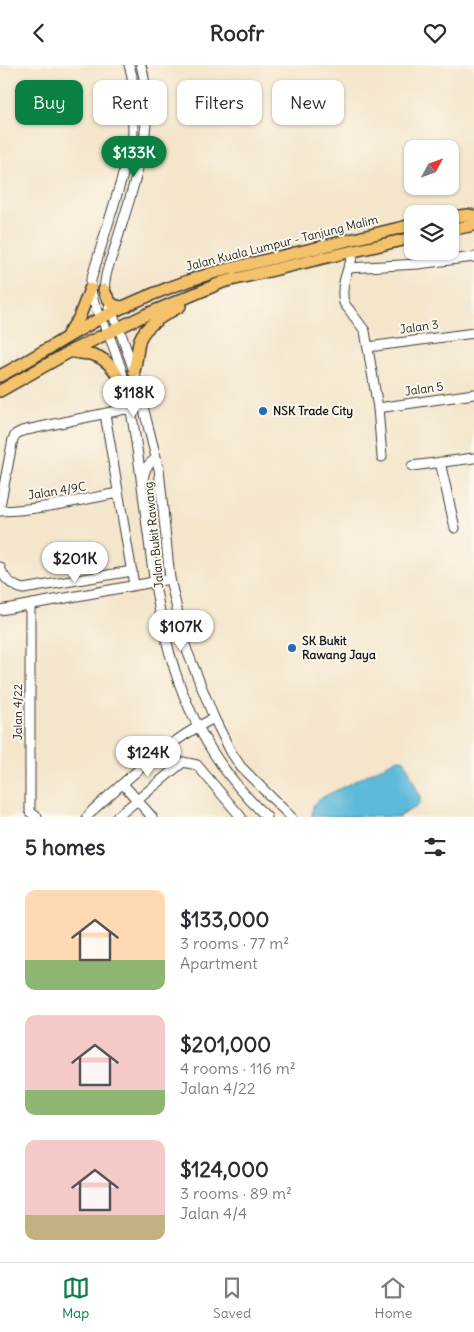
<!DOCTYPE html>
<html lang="en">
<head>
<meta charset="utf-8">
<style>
	body { margin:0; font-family:Delius,sans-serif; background:#f7f7f7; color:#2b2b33; height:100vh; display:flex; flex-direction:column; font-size:19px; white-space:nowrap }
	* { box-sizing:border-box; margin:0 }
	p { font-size:16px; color:#7c7c81 }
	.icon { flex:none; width:28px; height:28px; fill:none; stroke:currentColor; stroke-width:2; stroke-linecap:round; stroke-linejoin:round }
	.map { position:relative; height:752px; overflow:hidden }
	.panel { display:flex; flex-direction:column; background:#fff; flex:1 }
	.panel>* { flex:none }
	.banner { position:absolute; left:15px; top:15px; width:445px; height:45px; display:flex; gap:10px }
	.needle { width:32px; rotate:49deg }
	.fabs { position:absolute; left:404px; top:75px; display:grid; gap:10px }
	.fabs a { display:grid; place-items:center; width:55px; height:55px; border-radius:10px; background:#fff; box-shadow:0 1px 4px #0004; font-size:25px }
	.price { position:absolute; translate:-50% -42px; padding:0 11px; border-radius:18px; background:#fff; color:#222; font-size:16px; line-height:32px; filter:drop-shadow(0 1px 2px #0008) }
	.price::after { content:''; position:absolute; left:50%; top:30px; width:15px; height:11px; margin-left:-8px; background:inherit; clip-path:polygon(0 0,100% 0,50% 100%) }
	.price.current { background:#0b8043; color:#fff }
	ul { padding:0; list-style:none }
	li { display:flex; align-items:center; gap:15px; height:125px; padding:0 25px }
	li span { display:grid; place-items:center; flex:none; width:140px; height:100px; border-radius:10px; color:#555 }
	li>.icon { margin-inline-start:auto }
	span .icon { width:60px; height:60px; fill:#fffc; stroke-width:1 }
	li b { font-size:21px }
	h2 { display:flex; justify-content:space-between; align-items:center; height:60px; padding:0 25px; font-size:21px }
	.chip { padding:0 18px; border-radius:10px; background:#fff; box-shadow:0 1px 4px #0004; font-size:18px; line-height:45px }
	.chip.current { background:#0b8043; color:#fff }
	header { display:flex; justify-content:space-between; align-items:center; height:65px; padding:0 25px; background:#fff; font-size:22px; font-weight:700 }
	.tab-bar { display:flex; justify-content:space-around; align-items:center; height:70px; border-top:1px solid #e1e1e2; background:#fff; font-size:14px; color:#7c7c81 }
	.tab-bar a { display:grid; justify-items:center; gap:2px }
	.tab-bar .current { color:#0b8043 }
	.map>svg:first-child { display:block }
</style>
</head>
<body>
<header><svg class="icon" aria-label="back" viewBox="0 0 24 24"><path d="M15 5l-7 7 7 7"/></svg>Roofr<svg class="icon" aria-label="heart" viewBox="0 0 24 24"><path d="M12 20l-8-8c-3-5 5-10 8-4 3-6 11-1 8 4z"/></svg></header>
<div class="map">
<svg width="474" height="752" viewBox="0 0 474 752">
	<rect width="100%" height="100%" fill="#fbf7ec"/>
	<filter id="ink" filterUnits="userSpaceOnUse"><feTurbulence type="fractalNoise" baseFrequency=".02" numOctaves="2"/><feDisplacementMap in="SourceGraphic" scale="10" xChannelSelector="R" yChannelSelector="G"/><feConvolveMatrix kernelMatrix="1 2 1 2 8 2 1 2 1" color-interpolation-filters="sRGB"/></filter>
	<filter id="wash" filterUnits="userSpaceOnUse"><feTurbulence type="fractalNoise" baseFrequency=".0096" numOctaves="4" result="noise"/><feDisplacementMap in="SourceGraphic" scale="20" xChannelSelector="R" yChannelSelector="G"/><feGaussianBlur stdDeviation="1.12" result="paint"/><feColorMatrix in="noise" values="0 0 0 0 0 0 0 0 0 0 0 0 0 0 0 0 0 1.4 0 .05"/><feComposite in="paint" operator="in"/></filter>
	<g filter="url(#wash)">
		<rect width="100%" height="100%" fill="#f4e5cb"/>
		<polygon fill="#5bb9d9" stroke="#3c6a7a" points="398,694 403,694 405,696 420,732 420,738 417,741 398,752 312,751 313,741 317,735"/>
	</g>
	<g filter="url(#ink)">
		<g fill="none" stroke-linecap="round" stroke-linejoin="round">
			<defs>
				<g id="minor">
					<path d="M129 0 132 11 133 69 122 113 91 215C89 235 101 251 108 268 115 285 124 312 128 330 159 484 140 634 267 752"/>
					<path d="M353 191C347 206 340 222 344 238L365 266 378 343 382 392"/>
					<polyline points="348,203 418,199 474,192"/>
					<path d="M105 231C102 214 111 195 116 179 133 121 158 60 141 0"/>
					<polyline points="109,243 119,263 134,306 159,404 170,514 186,583 214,653 231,687 241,702 291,752"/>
					<polyline points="368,282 474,268"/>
					<polyline points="378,343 474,329"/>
					<polyline points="105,349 134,520"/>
					<polyline points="440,397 455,463"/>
					<polyline points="412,401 474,393"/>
					<path d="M143 414C145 404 147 399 156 394"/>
					<polyline points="0,441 13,374 16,369 22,366 130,343"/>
					<path d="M0 446C40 445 80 435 118 428"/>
					<path d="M0 502C3 513 12 521 23 524L132 506"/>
					<polyline points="30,540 30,747 37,752"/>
					<polyline points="0,545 170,514"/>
					<polyline points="123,719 152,752"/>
					<path d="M87 752 93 745C131 711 168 676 214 653"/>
					<polyline points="117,752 183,697 197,700 241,752"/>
				</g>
				<g id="major">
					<polyline points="450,152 468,150 474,151"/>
					<polyline points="450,165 474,160"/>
					<path d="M104 225C109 237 113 244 127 241"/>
					<polyline points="68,269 79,253 90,224"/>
					<path d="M71 286C79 289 87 288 94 290 112 296 119 313 127 328"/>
					<path d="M134 306C137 295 137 284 140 274 146 259 167 249 180 241"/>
					<path d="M0 311C34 293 66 272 99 254 137 234 176 219 216 207L412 160"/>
					<polyline points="0,326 71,286 145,250 223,217 327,192 412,173"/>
				</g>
			</defs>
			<use href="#minor" stroke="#3c3a36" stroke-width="11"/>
			<use href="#major" stroke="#3c3a36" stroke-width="14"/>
			<use href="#minor" stroke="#fff" stroke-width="9"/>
			<use href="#major" stroke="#f3c26a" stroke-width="11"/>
		</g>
	</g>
	<g fill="#1f6fb2" stroke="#fbf7ec" stroke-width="2">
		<circle cx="263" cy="346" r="5"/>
		<circle cx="292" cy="583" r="5"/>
	</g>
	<g text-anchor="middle" stroke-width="4" stroke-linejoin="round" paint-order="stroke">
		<g font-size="12" fill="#1c1c1c" stroke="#fbf7ec">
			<text transform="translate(282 178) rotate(-14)" y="4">Jalan Kuala Lumpur - Tanjung Malim</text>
			<text transform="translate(419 262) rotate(-8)" y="4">Jalan 3</text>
			<text transform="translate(424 324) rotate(-8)" y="4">Jalan 5</text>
			<text transform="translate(57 426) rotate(-9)" y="4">Jalan 4/9C</text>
			<text transform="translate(154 470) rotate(-96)" y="4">Jalan Bukit Rawang</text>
			<text transform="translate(18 647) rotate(-90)" y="4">Jalan 4/22</text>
		</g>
		<g font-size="12" font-weight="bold" fill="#1c1c1c" stroke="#fbf7ec" text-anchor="start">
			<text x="273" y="350">NSK Trade City</text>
			<text x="302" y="580">SK Bukit<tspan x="302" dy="14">Rawang Jaya</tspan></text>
		</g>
	</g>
</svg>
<div class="fabs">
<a><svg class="needle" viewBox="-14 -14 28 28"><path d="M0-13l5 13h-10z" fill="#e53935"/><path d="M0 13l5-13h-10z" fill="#7c7c81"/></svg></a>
<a><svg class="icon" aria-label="layers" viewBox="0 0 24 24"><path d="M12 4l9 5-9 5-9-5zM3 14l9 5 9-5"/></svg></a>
</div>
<b class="price current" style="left:134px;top:113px">$133K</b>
<b class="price" style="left:134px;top:353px">$118K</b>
<b class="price" style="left:75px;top:519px">$201K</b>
<b class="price" style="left:181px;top:587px">$107K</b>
<b class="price" style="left:148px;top:713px">$124K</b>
<div class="banner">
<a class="chip current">Buy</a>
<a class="chip">Rent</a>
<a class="chip">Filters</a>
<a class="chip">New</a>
</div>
</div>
<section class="panel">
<h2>5 homes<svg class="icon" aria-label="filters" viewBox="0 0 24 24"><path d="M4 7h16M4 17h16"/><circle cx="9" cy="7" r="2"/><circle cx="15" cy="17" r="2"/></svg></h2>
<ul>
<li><span style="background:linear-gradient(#ffd9b3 70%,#8fb573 0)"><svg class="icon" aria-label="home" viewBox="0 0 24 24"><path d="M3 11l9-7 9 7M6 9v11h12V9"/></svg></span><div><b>$133,000</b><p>3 rooms · 77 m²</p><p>Apartment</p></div></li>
<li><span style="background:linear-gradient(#f6c9c9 75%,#8fb573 0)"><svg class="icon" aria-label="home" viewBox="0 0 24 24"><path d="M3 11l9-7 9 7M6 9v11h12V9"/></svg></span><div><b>$201,000</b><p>4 rooms · 116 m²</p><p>Jalan 4/22</p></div></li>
<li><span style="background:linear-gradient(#f6c9c9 75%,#c2b280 0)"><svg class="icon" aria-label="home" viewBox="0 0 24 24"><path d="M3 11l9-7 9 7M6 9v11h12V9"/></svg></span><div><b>$124,000</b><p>3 rooms · 89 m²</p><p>Jalan 4/4</p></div></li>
</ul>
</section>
<nav class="tab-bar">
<a class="current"><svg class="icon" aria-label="map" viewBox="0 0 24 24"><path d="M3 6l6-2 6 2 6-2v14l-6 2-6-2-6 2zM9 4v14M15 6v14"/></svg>Map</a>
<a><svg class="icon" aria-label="saved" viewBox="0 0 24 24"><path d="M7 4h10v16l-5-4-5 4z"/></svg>Saved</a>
<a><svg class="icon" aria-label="home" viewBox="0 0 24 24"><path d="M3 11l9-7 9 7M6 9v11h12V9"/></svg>Home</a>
</nav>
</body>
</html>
